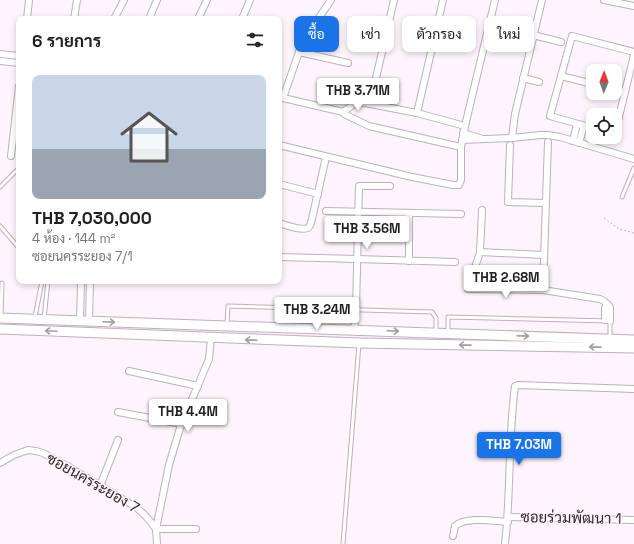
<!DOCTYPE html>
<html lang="th">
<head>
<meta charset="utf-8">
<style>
	body { margin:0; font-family:"Space Grotesk",Sarabun,sans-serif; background:#f6f6f6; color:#202124; height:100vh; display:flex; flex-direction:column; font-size:15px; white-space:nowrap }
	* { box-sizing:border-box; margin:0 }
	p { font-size:13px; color:#757577 }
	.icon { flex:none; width:22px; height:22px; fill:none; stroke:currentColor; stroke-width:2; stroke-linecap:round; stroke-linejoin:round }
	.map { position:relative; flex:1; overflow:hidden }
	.sheet { position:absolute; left:16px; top:16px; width:266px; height:268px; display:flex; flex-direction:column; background:#fff; border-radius:8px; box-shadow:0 2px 6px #0003 }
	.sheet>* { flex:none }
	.banner { position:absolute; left:294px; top:16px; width:280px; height:36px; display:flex; gap:8px }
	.needle { width:26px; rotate:1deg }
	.controls { position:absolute; left:586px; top:64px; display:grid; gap:8px }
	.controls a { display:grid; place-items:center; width:36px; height:36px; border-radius:8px; background:#fff; box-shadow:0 2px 6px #0003; font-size:20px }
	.price { position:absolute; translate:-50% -34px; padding:0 9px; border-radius:4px; background:#fff; color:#222; font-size:13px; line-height:26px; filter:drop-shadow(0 1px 2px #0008) }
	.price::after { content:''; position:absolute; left:50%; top:24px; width:12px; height:9px; margin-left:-6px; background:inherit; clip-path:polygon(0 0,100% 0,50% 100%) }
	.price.current { background:#1a73e8; color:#fff }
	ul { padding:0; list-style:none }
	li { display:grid; align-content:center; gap:8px; height:212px; padding:0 16px }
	li span { display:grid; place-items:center; height:124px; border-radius:8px; color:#555 }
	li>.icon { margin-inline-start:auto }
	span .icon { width:72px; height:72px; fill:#fffc; stroke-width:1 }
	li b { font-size:17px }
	h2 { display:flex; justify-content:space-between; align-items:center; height:48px; padding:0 16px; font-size:17px }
	.tag { padding:0 14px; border-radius:8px; background:#fff; box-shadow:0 2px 6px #0003; font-size:14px; line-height:36px }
	.tag.current { background:#1a73e8; color:#fff }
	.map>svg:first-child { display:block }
</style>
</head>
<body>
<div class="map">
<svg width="634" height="544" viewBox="0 0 634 544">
	<rect width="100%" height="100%" fill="#fdf5fb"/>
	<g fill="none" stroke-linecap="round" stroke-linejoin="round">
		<defs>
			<g id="lane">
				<polyline points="0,187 19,168"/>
				<polyline points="622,197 634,168"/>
				<polyline points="0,226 19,248"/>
				<polyline points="1,316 2,283"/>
				<polyline points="35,317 42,281"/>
				<polyline points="44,319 48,281"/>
				<polyline points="227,324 228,306 432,312 436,318 436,331"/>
				<polyline points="448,332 448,317 610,321 610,339"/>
				<polyline points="343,544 359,344"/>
			</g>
			<g id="street">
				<polyline points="604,0 634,6"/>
				<polyline points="27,19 29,0"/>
				<polyline points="74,19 77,0"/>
				<polyline points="114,19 124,0"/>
				<polyline points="149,19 157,0"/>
				<polyline points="198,19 207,0"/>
				<polyline points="242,19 250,0"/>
				<polyline points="533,35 561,42"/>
				<polyline points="299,52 348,63"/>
				<polyline points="0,54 19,56"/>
				<polyline points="0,61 19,63"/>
				<polyline points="561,76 593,84"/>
				<polyline points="523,78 539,82"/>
				<polyline points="615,90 625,92"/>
				<polyline points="279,97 343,112 344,114 369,126 461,147"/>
				<polyline points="283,98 299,52 312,28 331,0"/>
				<polyline points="370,104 394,0"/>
				<polyline points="343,112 354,104 360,102 417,113 465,126"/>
				<polyline points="417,113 443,0"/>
				<polyline points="593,128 550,116 572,36 634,52"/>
				<polyline points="463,133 480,138"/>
				<polyline points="615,133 634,55"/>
				<polyline points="512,138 515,114 542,0"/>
				<polyline points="462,140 512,138 540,135 548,135 560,137 634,159"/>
				<polyline points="573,141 577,124"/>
				<polyline points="579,143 584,126"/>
				<polyline points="279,145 412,177 453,185 459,185 461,180 461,147 465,126 495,0"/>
				<polyline points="510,145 508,202 546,203"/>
				<polyline points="11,156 19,86"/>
				<polyline points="279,184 318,194"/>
				<polyline points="482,210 480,252 544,255"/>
				<polyline points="326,211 461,214"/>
				<path d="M279 223C285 225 302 231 308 228 310 227 310 225 311 223L326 157"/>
				<polyline points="480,252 468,289 543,290 600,299 604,301 610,307 610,321"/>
				<polyline points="279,257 357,259 455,262"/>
				<polyline points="409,261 409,213"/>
				<polyline points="543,290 548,142"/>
				<polyline points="605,320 605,308 607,304"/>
				<polyline points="80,321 81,281"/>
				<polyline points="89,321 90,281"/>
				<polyline points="354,330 356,309 359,186 390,186"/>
				<polyline points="129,371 198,386"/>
				<polyline points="118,412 182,424"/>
				<path d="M0 463 14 455 28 450 36 451 43 453 67 466 134 506C144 513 149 519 156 529"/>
				<polyline points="100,486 118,440"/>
				<polyline points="508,517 634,520"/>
				<polyline points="156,529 196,529"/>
				<path d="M453 536 455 526C466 516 494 521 508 522"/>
				<polyline points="157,544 156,529 169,465 180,428 209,359 211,338"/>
				<path d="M505 544C511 492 508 439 515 386L518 385 634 389"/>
			</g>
			<g id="secondary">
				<polyline points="0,318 634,340"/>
				<polyline points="0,329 359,343 634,348"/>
			</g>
		</defs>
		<use href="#lane" stroke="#c1aebd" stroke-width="5"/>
		<use href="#street" stroke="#c1aebd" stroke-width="8"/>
		<use href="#secondary" stroke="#c1aebd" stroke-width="11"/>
		<polyline stroke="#bbb3b9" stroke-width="1" stroke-dasharray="2 2" stroke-linecap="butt" points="604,218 619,229 634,233"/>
		<use href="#lane" stroke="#fff" stroke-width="3"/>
		<use href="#street" stroke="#fff" stroke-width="6"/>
		<use href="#secondary" stroke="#fff" stroke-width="9"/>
	</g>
	<defs><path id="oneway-shaft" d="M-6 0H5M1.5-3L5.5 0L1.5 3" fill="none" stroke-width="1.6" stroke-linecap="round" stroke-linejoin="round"/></defs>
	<g stroke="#a29fa1">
		<use href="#oneway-shaft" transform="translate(109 322) rotate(2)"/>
		<use href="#oneway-shaft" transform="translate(51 331) rotate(-177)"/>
		<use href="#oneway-shaft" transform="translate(393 331) rotate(2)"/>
		<use href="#oneway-shaft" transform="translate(523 336) rotate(2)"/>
		<use href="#oneway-shaft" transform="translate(251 340) rotate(-178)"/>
		<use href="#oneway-shaft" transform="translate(465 345) rotate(-179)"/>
		<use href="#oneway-shaft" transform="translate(595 347) rotate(-179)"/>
	</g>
	<g text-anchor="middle" stroke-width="3" stroke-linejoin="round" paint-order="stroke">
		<g font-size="15" fill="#312a2f" stroke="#fdf5fb">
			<text transform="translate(93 483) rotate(30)" y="5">ซอยนครระยอง 7</text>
			<text transform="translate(571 518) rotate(1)" y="5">ซอยร่วมพัฒนา 1</text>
		</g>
	</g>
</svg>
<div class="controls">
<a><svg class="needle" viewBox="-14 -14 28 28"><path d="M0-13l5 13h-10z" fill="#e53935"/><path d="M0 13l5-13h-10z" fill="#757577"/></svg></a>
<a><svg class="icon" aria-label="locate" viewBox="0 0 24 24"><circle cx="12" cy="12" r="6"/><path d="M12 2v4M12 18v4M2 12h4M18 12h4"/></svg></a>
</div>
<b class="price" style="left:358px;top:112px">THB 3.71M</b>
<b class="price" style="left:367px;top:250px">THB 3.56M</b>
<b class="price" style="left:506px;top:299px">THB 2.68M</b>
<b class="price" style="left:317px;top:331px">THB 3.24M</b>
<b class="price" style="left:188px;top:433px">THB 4.4M</b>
<b class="price current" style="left:519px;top:466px">THB 7.03M</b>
<div class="banner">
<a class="tag current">ซื้อ</a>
<a class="tag">เช่า</a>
<a class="tag">ตัวกรอง</a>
<a class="tag">ใหม่</a>
</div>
<section class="sheet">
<h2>6 รายการ<svg class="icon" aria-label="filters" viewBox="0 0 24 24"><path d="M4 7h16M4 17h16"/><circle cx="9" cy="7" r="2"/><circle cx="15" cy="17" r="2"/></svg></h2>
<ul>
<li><span style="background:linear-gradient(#c9d6e8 60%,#9aa5b1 0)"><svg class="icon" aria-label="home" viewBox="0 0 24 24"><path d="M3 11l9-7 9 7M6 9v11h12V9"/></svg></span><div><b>THB 7,030,000</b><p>4 ห้อง · 144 m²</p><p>ซอยนครระยอง 7/1</p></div></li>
</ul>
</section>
</div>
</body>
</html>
